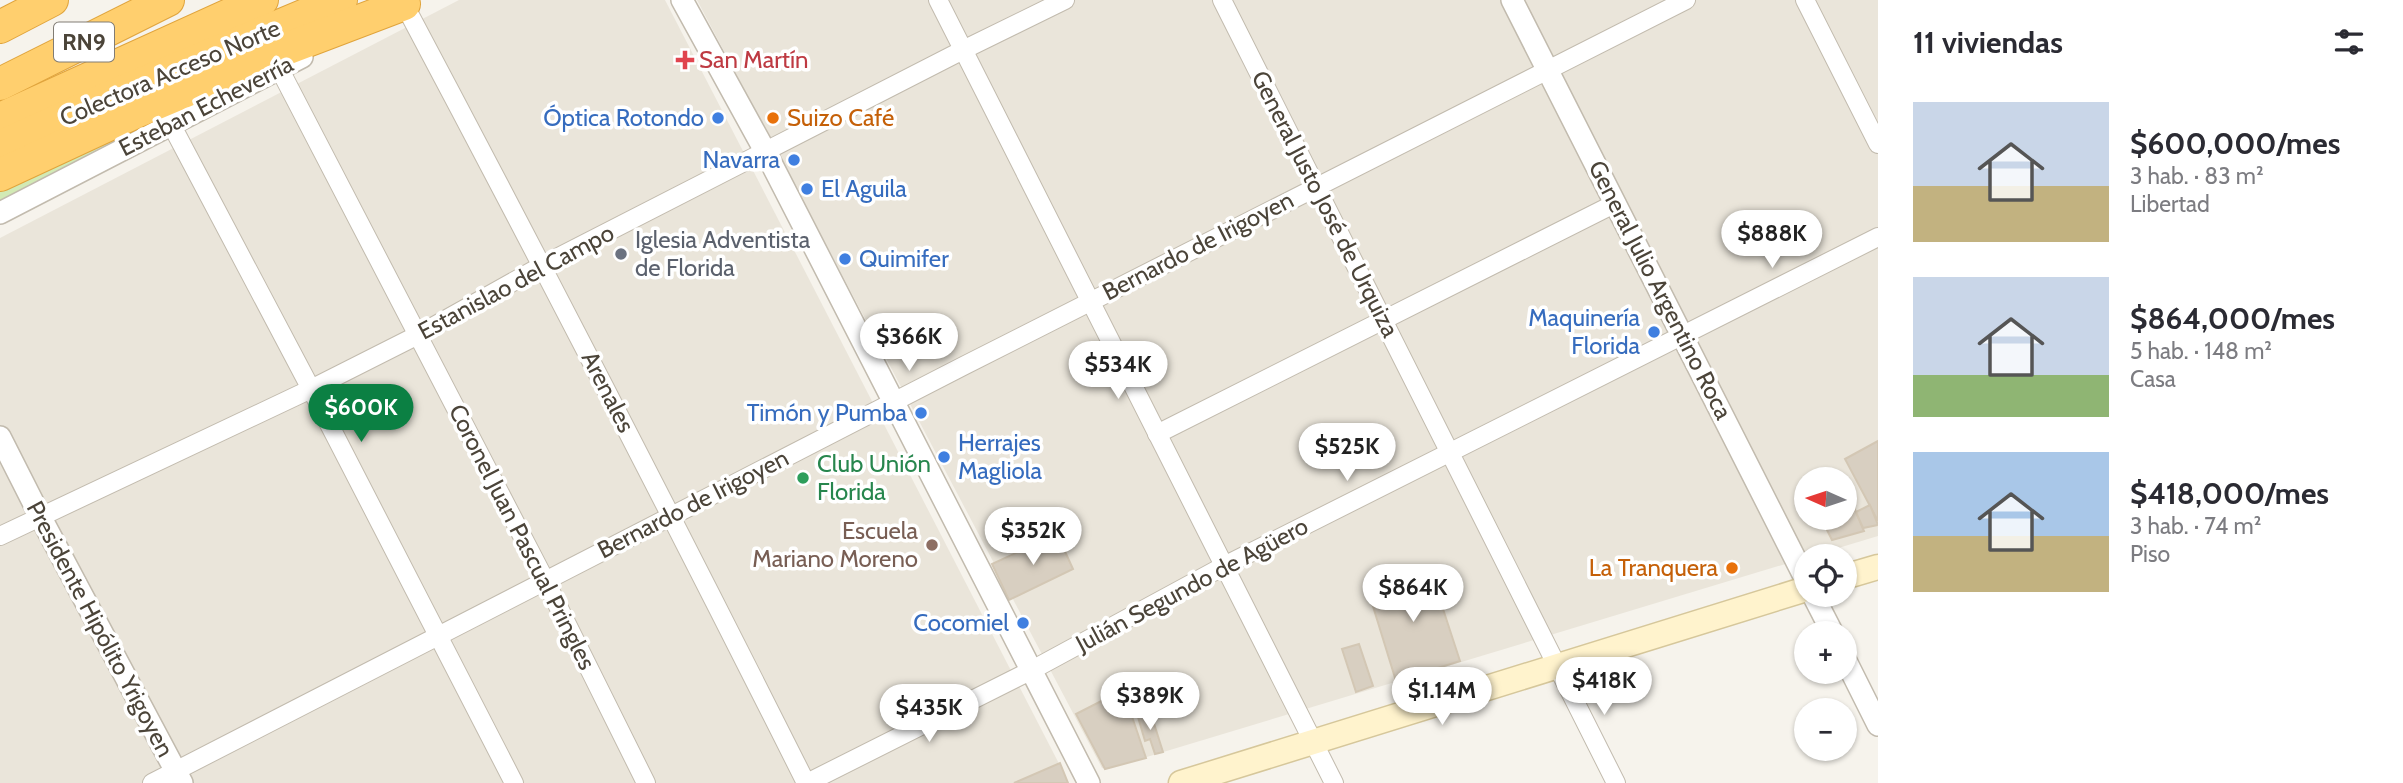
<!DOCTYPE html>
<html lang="es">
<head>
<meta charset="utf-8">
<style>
	body { margin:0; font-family:Cabin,sans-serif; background:#f2f2f3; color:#2b2b33; height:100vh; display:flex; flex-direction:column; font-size:26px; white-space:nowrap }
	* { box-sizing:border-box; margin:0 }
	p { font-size:23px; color:#7c7c81 }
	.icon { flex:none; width:38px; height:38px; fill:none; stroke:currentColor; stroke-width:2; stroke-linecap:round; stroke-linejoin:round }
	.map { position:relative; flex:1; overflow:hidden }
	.side { display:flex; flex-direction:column; background:#fff; width:525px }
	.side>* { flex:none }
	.needle { width:46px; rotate:273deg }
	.fabs { position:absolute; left:1794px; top:467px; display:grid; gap:14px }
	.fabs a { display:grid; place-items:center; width:63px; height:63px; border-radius:50%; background:#fff; box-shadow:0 2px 5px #0004; font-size:35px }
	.price { position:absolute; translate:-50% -60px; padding:0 16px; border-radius:24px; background:#fff; color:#222; font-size:23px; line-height:46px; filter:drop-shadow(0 2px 4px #0008) }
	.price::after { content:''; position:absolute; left:50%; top:42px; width:21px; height:16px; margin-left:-10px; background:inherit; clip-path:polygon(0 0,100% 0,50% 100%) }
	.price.active { background:#0b8043; color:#fff }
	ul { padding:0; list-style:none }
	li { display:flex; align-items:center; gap:21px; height:175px; padding:0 35px }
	li span { display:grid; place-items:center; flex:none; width:196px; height:140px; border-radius:0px; color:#555 }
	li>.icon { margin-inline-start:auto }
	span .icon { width:84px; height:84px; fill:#fffc; stroke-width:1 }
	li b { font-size:30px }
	h2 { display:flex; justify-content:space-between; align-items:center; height:84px; padding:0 35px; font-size:30px }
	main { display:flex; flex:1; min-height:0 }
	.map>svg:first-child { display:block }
</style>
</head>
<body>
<main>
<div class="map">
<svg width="1878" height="783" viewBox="0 0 1878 783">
	<rect width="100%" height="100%" fill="#f6f3ec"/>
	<g fill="#eae5da" fill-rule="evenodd">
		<polygon points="459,0 665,0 1069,783 0,783 0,238"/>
		<path d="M697 0H1878V536L1107 769 1102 768ZM1806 480H1844V518H1806Z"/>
	</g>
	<polygon fill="#d2eab5" points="201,98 0,202 0,182"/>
	<g fill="#d8cfc1" stroke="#d3c7b4" stroke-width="2">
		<polygon points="1878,441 1878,521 1845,459"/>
		<polygon points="1847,491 1864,531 1832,540 1821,518 1844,518 1844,492"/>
		<polygon points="1870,505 1878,525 1863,528 1856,512"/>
		<polygon points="1057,534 1073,569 1009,600 992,564"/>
		<polygon points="1429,566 1460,661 1396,681 1367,587"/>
		<polygon points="1359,644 1373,686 1356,692 1342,649"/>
		<polygon points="1123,690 1146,758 1105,769 1076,714"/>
		<polygon points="1151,714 1163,752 1155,754 1150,739 1145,741 1138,717"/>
		<polygon points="1060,763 1068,783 1014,783"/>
	</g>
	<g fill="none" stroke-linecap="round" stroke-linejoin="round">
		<defs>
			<g id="minor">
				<polyline points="938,0 1334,783"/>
				<polyline points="1222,0 1616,783"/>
				<polyline points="1805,0 1878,144"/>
				<path d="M404 4C541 262 675 522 806 783"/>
				<polyline points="279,68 545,580 646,783"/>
				<polyline points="171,124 311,389 514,783"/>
				<polyline points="1157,434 1616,203"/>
				<polyline points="0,536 311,389 418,335 543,265 963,50 1065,0"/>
				<path d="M152 783C662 519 1173 258 1686 0"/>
				<polyline points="807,783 1032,670 1224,566 1878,237"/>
			</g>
			<g id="tertiary">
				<polyline points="682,0 765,151 1089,783"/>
				<polyline points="1512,0 1806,580"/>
				<polyline points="0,213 302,57"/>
				<polyline points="0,437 40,516 182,783"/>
				<polyline points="1813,595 1833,634"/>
				<polyline points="1844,657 1878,725"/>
			</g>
			<g id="secondary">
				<polyline points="1844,577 1878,567"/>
				<polyline points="1181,783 1806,589"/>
			</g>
			<g id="motorway">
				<polyline points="0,27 52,0"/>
				<polyline points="0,84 168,0"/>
				<polyline points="0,119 262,0"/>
				<polyline points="0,147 110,97 341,0"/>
				<polyline points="0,175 138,111 283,50 404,4"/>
			</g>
		</defs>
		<use href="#minor" stroke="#c2bbae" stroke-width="20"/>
		<use href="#tertiary" stroke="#c2bbae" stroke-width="24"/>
		<use href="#secondary" stroke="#d6c79b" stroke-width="27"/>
		<use href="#motorway" stroke="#e0a43c" stroke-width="34"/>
		<use href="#minor" stroke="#fff" stroke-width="18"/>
		<use href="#tertiary" stroke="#fff" stroke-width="21"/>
		<use href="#secondary" stroke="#fff3cd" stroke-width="24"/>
		<use href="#motorway" stroke="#ffcf6e" stroke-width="32"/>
	</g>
	<path fill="#e0444e" stroke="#fff" stroke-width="2.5" d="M681.5 49.5h7v7h7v7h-7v7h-7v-7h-7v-7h7z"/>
	<g fill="#3f7fe0" stroke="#fff" stroke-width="2.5">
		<circle cx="718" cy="118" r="7"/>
		<circle cx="794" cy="160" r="7"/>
		<circle cx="807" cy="189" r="7"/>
		<circle cx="845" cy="259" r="7"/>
		<circle cx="1654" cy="332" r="7"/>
		<circle cx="921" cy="413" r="7"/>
		<circle cx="944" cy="457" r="7"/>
		<circle cx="1023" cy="623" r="7"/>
	</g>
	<g fill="#e8710a" stroke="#fff" stroke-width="2.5">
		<circle cx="773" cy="118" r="7"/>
		<circle cx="1732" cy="568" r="7"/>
	</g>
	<circle fill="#6b7280" stroke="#fff" stroke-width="2.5" cx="621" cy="254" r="7"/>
	<circle fill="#2e9e5b" stroke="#fff" stroke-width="2.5" cx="803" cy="478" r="7"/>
	<circle fill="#8d6e63" stroke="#fff" stroke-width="2.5" cx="932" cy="545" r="7"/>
	<g text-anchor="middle" stroke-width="7" stroke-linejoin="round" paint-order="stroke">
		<rect fill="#fff" stroke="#817c74" stroke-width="2" x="54" y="22.5" width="60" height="39" rx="5"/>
		<g font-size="23" font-weight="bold" fill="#4b4439">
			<text x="84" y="50">RN9</text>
		</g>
		<g font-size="24" fill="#be3a42" stroke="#fff" text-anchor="start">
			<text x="699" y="68">San Martín</text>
		</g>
		<g font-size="24" fill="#4b4439" stroke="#fff">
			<text transform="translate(170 73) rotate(-23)" y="8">Colectora Acceso Norte</text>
			<text transform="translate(206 106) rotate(-27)" y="8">Esteban Echeverría</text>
			<text transform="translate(1325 204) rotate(63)" y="8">General Justo José de Urquiza</text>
			<text transform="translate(1198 246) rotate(-27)" y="8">Bernardo de Irigoyen</text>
			<text transform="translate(516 282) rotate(-28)" y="8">Estanislao del Campo</text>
			<text transform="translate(1660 290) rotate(63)" y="8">General Julio Argentino Roca</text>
			<text transform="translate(608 392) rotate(63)" y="8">Arenales</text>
			<text transform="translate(693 504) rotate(-27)" y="8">Bernardo de Irigoyen</text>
			<text transform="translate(522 537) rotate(63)" y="8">Coronel Juan Pascual Pringles</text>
			<text transform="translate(1192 585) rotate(-28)" y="8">Julián Segundo de Agüero</text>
			<text transform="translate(100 629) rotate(62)" y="8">Presidente Hipólito Yrigoyen</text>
		</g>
		<g font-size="24" fill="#366cbe" stroke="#fff" text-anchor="end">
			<text x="704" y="126">Óptica Rotondo</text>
			<text x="780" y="168">Navarra</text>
			<text x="821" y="197" text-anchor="start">El Aguila</text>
			<text x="859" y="267" text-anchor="start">Quimifer</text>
			<text x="1640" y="326">Maquinería<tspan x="1640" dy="28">Florida</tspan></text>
			<text x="907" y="421">Timón y Pumba</text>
			<text x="958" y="451" text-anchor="start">Herrajes<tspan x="958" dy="28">Magliola</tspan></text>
			<text x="1009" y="631">Cocomiel</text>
		</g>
		<g font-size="24" fill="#c56008" stroke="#fff" text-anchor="start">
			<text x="787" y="126">Suizo Café</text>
			<text x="1718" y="576" text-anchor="end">La Tranquera</text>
		</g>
		<g font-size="24" fill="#5b616d" stroke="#fff" text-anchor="start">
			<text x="635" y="248">Iglesia Adventista<tspan x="635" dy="28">de Florida</tspan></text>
		</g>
		<g font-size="24" fill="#27864d" stroke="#fff" text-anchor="start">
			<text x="817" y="472">Club Unión<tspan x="817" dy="28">Florida</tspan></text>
		</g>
		<g font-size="24" fill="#785e54" stroke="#fff" text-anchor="end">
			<text x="918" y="539">Escuela<tspan x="918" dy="28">Mariano Moreno</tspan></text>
		</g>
	</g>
</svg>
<div class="fabs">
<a><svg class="needle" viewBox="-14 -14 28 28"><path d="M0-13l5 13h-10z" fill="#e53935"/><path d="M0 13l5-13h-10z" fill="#7c7c81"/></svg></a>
<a><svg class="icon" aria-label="locate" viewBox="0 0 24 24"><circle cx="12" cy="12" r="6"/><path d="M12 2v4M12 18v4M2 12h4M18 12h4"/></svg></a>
<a>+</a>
<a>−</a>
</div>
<b class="price" style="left:1772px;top:270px">$888K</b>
<b class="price" style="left:909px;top:373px">$366K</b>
<b class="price" style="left:1118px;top:401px">$534K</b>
<b class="price active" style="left:361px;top:444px">$600K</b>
<b class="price" style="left:1347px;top:483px">$525K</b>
<b class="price" style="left:1033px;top:567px">$352K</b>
<b class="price" style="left:1413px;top:624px">$864K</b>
<b class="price" style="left:1604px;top:717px">$418K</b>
<b class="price" style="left:1442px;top:727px">$1.14M</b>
<b class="price" style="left:1150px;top:732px">$389K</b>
<b class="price" style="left:929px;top:744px">$435K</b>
</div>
<section class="side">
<h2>11 viviendas<svg class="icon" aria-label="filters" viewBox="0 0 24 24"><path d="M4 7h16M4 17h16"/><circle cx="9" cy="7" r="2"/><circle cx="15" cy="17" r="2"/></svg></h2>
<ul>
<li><span style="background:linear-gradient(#c9d6e8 60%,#c2b280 0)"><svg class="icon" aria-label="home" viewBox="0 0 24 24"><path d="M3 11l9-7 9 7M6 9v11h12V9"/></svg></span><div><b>$600,000/mes</b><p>3 hab. · 83 m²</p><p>Libertad</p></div></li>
<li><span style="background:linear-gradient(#c9d6e8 70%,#8fb573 0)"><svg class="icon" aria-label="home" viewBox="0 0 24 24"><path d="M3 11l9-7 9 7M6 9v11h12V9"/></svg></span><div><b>$864,000/mes</b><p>5 hab. · 148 m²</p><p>Casa</p></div></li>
<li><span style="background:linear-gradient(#a9c7e8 60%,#c2b280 0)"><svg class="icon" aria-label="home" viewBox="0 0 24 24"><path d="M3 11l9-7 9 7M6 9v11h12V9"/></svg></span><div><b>$418,000/mes</b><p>3 hab. · 74 m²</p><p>Piso</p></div></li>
</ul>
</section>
</main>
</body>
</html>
